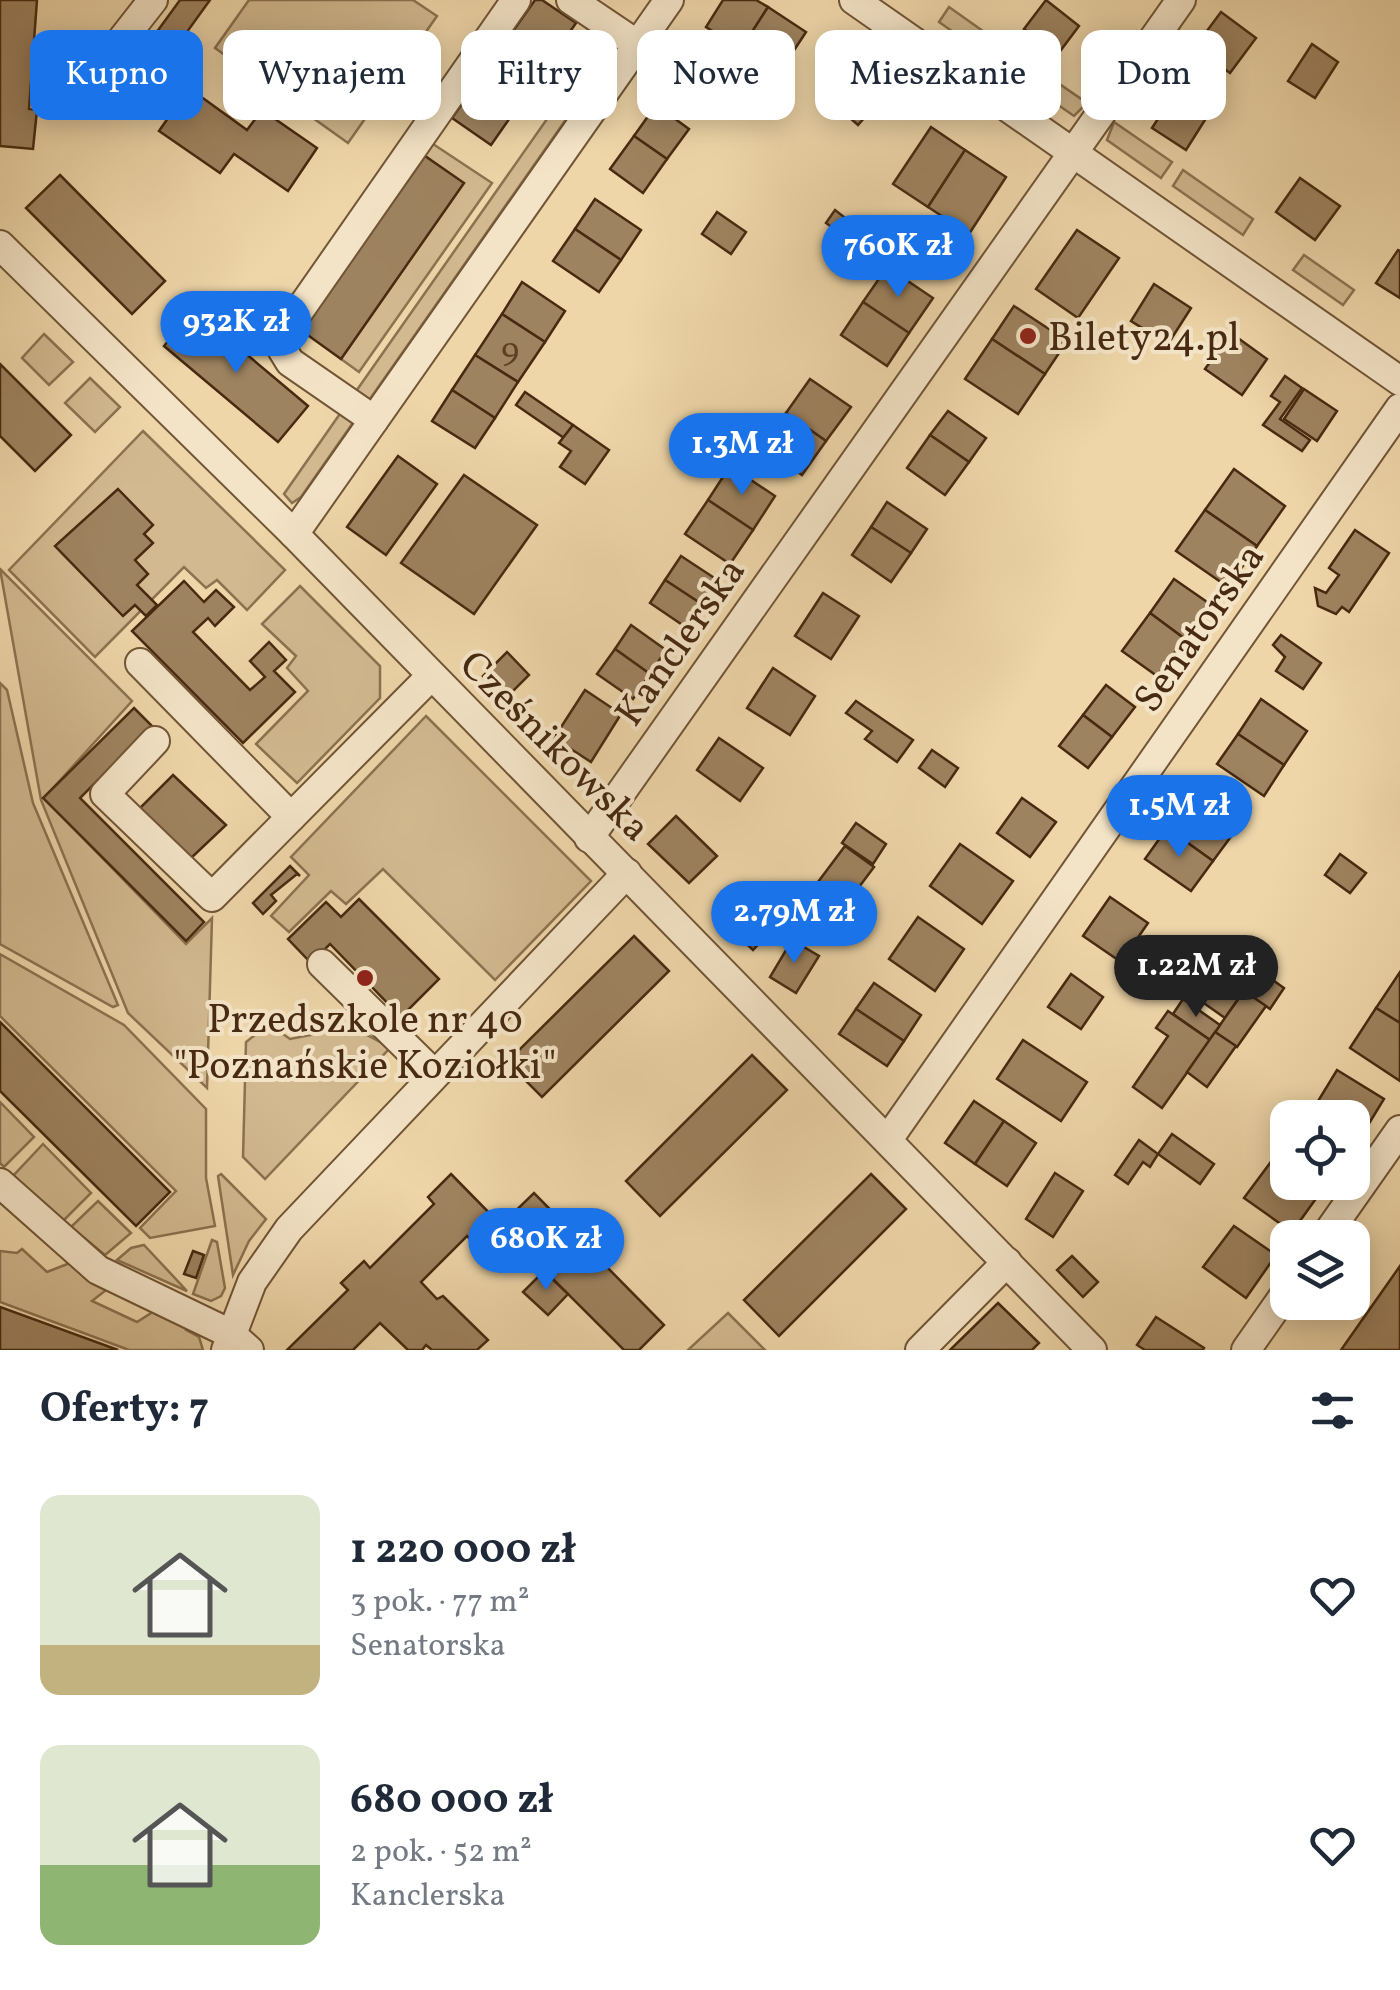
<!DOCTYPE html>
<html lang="pl">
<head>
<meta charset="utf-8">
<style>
	body { margin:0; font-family:Vollkorn,serif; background:#f6f6f7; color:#1f2937; height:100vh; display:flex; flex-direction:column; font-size:38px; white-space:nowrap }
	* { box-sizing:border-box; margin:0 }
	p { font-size:32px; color:#747a83 }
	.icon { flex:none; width:55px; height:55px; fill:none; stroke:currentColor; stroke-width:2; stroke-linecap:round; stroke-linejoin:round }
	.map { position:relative; height:1350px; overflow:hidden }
	.sheet { display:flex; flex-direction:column; background:#fff; flex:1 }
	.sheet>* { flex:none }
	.hud { position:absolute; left:30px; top:30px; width:1340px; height:90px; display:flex; gap:20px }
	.tools { position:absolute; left:1270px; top:1100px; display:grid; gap:20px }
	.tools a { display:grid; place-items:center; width:100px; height:100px; border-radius:20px; background:#fff; box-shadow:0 5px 25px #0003; font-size:50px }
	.price { position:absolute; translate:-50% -85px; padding:0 22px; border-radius:35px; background:#1a73e8; color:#fff; font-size:32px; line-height:65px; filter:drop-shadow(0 2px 5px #0008) }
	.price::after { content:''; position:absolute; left:50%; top:60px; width:30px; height:22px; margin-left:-15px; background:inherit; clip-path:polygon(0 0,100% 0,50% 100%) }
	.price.current { background:#222; color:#fff }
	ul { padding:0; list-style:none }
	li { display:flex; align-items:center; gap:30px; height:250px; padding:0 40px }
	li span { display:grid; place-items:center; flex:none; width:280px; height:200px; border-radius:20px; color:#555 }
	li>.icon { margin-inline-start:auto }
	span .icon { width:120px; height:120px; fill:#fffc; stroke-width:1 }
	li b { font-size:42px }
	h2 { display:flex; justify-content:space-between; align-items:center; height:120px; padding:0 40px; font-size:42px }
	.tag { padding:0 35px; border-radius:20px; background:#fff; box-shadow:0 5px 25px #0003; font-size:35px; line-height:90px }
	.tag.current { background:#1a73e8; color:#fff }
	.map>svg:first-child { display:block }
</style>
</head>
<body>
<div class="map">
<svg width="1400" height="1350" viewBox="0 0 1400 1350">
	<rect width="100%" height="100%" fill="#eed6a9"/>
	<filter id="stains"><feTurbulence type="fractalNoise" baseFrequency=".002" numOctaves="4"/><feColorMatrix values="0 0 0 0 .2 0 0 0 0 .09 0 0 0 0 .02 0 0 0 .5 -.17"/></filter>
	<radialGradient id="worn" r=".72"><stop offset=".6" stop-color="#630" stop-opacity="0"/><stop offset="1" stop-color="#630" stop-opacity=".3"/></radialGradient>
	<g fill="#d2b98f" stroke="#8c7250" stroke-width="2.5">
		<polygon points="249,0 413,0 437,16 348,143 215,48"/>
		<polygon points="949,7 997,41 987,56 939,22"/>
		<polygon points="608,32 621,41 365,406 352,397"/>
		<polygon points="1010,50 1087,103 1074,116 999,64"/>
		<polygon points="1114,122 1172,162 1161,178 1107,140"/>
		<polygon points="430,142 492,183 359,372 341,359 463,183 425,156"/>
		<polygon points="1183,170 1253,219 1243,235 1173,186"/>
		<polygon points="1304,255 1354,290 1343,305 1293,270"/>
		<polygon points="44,334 73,362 49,385 22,358"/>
		<polygon points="90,378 120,407 95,432 65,403"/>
		<polygon points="344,408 357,417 301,497 292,503 284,494"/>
		<polygon points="143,431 285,570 247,610 217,580 206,588 184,567 95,657 9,570"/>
		<polygon points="0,569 132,701 44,798 186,944 212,918 207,1088 128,1013 41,800"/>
		<polygon points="300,586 380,666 380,698 297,783 256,744 308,691 287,668 296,656 262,624"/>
		<polygon points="0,683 7,690 33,803 118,1005 113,1007 0,944"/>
		<polygon points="426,716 591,881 495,980 383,869 346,904 331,891 289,932 271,916 309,875 291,857"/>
		<polygon points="0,954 124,1025 206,1109 206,1178 215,1226 150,1238 140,1228 176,1191 0,1016"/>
		<path d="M269 1024 290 1039C330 1032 356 1020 389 1049L265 1179 243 1157 246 1042Z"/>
		<polygon points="0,1102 34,1137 4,1167 0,1163"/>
		<polygon points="43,1144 91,1193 63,1221 13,1176"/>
		<polygon points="221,1174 266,1219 249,1241 233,1275 218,1176"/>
		<polygon points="98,1201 131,1233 105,1255 71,1227"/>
		<polygon points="212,1240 217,1242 225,1288 221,1296 211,1301 193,1294"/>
		<polygon points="144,1245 187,1291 117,1260 131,1248"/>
		<polygon points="22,1249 47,1272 70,1263 110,1287 92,1301 137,1322 159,1308 189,1322 186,1330 199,1337 203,1350 129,1350 0,1302 0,1251 17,1253"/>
		<polygon points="728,1313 765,1350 688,1350"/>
	</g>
	<g fill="#9e8360" stroke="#472a10" stroke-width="2.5">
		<polygon points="0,0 37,0 29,109 37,110 33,149 0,146"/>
		<polygon points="180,0 210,0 171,54 151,40"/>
		<polygon points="535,0 542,0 576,23 491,145 452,118"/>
		<polygon points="723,0 756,0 768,7 741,49 706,27"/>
		<polygon points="1046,0 1079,26 1058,54 1024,29"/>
		<polygon points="768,7 806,32 779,73 741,49"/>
		<polygon points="1221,12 1256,38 1230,73 1195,47"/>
		<polygon points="1312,44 1338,62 1315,98 1288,81"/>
		<polygon points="854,67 885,94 858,125 827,98"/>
		<polygon points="1182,82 1215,104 1186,150 1152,128"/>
		<polygon points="189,88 247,130 262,110 317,148 288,191 234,154 220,173 159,131"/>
		<polygon points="656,105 689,129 667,159 634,136"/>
		<polygon points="931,127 965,150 928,207 893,184"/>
		<polygon points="634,136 667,159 643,193 610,169"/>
		<polygon points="965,150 1006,177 969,234 928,207"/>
		<polygon points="425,156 464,183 341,359 302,331"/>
		<polygon points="60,175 165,281 132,314 26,208"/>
		<polygon points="1300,178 1340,206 1315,240 1276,212"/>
		<polygon points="595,199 641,230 621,260 575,229"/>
		<polygon points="835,210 876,242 868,254 826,223"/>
		<polygon points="717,212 746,232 731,254 702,234"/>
		<polygon points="575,229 621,260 599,292 553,261"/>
		<polygon points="1077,230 1119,258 1078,318 1036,289"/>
		<polygon points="1398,250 1400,251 1400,298 1376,283"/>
		<polygon points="887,267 933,298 909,333 863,302"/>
		<polygon points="522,282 565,311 545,342 502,314"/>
		<polygon points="1154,284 1191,308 1168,344 1131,321"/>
		<polygon points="863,302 909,333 887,366 841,335"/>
		<polygon points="1014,306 1067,341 1045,374 992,339"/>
		<polygon points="194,310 308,406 278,442 164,346"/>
		<polygon points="502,314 545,342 518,382 475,355"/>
		<polygon points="1231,333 1267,359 1242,395 1205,369"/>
		<polygon points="992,339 1045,374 1018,414 965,379"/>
		<polygon points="475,355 518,382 495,418 452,390"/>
		<polygon points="0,364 71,435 35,471 0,436"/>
		<polygon points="1285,376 1302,388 1280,419 1310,440 1302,451 1263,425 1280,402 1271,396"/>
		<polygon points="810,379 851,407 826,441 786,413"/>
		<polygon points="1304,389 1337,411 1317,441 1284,419"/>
		<polygon points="452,390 495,418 475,448 432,421"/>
		<polygon points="525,392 573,425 564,438 516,405"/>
		<polygon points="948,411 986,438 969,462 930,435"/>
		<polygon points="786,413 826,441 802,475 762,447"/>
		<polygon points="573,425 609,450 585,484 560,467 571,451 559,443"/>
		<polygon points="930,435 969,462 945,495 907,468"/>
		<polygon points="398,456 437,484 386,555 347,527"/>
		<polygon points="730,466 775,496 753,530 708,500"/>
		<polygon points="1234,469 1285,506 1257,546 1205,510"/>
		<polygon points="464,475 537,525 474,614 401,563"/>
		<polygon points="118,489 153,525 144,534 153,543 135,560 148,574 137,585 157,605 146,616 135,605 123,616 55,546"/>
		<polygon points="708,500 753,530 730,564 685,534"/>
		<polygon points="887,502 927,529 911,553 871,527"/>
		<polygon points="1205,510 1257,546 1228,587 1176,551"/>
		<polygon points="871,527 911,553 891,582 852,555"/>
		<polygon points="1355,530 1389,553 1349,612 1342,607 1336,614 1318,606 1315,588 1326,593 1339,575 1329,568"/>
		<polygon points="681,556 716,579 700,603 665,580"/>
		<polygon points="1174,579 1210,604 1185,639 1150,613"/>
		<polygon points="665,580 700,603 684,626 650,603"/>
		<polygon points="184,581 204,602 216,590 234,607 215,626 208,618 193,632 250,690 265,677 250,661 269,642 286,660 274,671 295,692 243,743 132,631"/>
		<polygon points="823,593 859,616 831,659 795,636"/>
		<polygon points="1150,613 1185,639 1157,676 1122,651"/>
		<polygon points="631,625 666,650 650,674 615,649"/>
		<polygon points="1281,635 1321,663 1303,689 1276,671 1285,657 1273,645"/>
		<polygon points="615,649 650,674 633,699 597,674"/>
		<polygon points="507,652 529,675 505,699 483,676"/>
		<polygon points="773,668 815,696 790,735 747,708"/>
		<polygon points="1106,685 1135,707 1112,737 1083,715"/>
		<polygon points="585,690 621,714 591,762 554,738"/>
		<polygon points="1261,699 1307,731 1284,765 1238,734"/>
		<polygon points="856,701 913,740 897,762 865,739 872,731 846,713"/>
		<polygon points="134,708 152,726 80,798 204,922 186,941 43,798"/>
		<polygon points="1083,715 1112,737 1088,768 1059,746"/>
		<polygon points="1238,734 1284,765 1264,796 1217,764"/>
		<polygon points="719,738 763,768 740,801 697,770"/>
		<polygon points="932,750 958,768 945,787 919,768"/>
		<polygon points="173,775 226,825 189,860 139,809"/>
		<polygon points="1193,793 1238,827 1213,861 1167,828"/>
		<polygon points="1022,798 1056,822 1030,857 997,833"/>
		<polygon points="676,816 717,856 689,883 648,844"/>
		<polygon points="856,823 886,844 873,864 842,843"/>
		<polygon points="1167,828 1213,861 1191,891 1145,859"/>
		<polygon points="960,844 1013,881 982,924 930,886"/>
		<polygon points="845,846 874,867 838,915 809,894"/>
		<polygon points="1340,854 1366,873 1350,893 1325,875"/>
		<polygon points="290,866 300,876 297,874 271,895 276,901 263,914 253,903"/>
		<polygon points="748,890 780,921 753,950 721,920"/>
		<polygon points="1110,897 1148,923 1121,962 1083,936"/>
		<polygon points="359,899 439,979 401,1017 330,944 311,963 288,939 326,902 341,917"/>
		<polygon points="918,917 964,949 935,991 889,959"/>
		<polygon points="634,936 669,971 542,1097 507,1062"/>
		<polygon points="792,940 819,956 796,993 770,977"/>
		<polygon points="1222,943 1259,969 1225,1018 1188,992"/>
		<polygon points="1259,970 1284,988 1270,1009 1244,991"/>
		<polygon points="1400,972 1400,1023 1376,1008"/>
		<polygon points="1071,974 1103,997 1081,1029 1048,1007"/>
		<polygon points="874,983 921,1015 904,1041 856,1009"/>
		<polygon points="1244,991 1266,1006 1237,1047 1215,1032"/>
		<polygon points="1183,999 1220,1025 1210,1040 1173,1014"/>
		<polygon points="1376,1008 1400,1023 1400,1081 1350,1048"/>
		<polygon points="856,1009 904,1041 887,1066 839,1034"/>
		<polygon points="1168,1011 1210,1040 1162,1108 1133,1087 1168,1036 1156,1028"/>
		<polygon points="0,1022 170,1192 136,1226 0,1091"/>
		<polygon points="1215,1032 1236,1046 1207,1087 1187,1072"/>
		<polygon points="1023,1040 1087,1082 1061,1121 997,1079"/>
		<polygon points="752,1055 787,1090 660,1216 626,1181"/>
		<polygon points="1337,1070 1384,1099 1362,1135 1352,1129 1352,1118 1334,1118 1315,1106"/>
		<polygon points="974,1101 1004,1121 975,1164 945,1143"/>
		<polygon points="1004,1121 1036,1143 1007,1186 975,1164"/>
		<polygon points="1172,1134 1214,1164 1200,1184 1158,1154"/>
		<polygon points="1139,1140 1158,1154 1150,1167 1143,1162 1128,1184 1115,1175"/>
		<polygon points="1273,1159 1288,1170 1288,1182 1305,1182 1320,1193 1292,1232 1244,1198"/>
		<polygon points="1055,1173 1083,1191 1053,1237 1026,1219"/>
		<polygon points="451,1174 501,1225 534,1193 664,1325 639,1350 624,1350 523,1249 500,1271 467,1236 421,1282 437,1299 443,1296 488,1340 477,1350 432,1350 426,1345 422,1350 408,1350 380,1323 353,1350 287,1350 348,1290 341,1283 364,1261 370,1268 434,1204 428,1197"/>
		<polygon points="871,1174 906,1209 779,1336 744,1300"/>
		<polygon points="1234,1226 1276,1255 1246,1298 1203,1267"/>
		<polygon points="193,1251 204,1255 196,1278 184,1274"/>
		<polygon points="1072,1256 1098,1282 1083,1297 1057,1270"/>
		<polygon points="1400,1266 1400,1350 1341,1350"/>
		<polygon points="544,1271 568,1294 548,1315 523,1292"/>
		<polygon points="998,1303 1039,1343 1032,1350 950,1350"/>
		<polygon points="0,1307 118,1350 0,1350"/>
		<polygon points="1156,1317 1204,1348 1203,1350 1145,1350 1137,1345"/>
	</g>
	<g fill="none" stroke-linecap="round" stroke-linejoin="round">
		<defs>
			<g id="minor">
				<polyline points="571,0 638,45"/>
				<polyline points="854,0 1400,381"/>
				<polyline points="88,83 153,0"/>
				<polyline points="0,245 294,534 1092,1350"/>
				<polyline points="374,420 290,362 282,349 283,334 516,0"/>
				<polyline points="294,534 669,0"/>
				<polyline points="140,663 291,817"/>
				<polyline points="155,741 105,794 212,897 431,676"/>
				<polyline points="589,838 1181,0"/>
				<polyline points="322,964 434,1074"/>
				<polyline points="889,1138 1400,408"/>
				<polyline points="0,1183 98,1270 231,1334 249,1350"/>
				<polyline points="1324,1238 1400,1130"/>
				<polyline points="226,1350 252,1282 289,1229 627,873"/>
				<polyline points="920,1350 1007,1262"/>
				<polyline points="1246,1350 1288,1290"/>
			</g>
		</defs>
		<use href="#minor" stroke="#715536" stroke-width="32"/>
		<use href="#minor" stroke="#f4e4c7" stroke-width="28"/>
	</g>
	<g fill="#8f2418" stroke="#f4e4c7" stroke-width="4">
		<circle cx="1028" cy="336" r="10"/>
		<circle cx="365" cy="978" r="10"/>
	</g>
	<g text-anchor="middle" stroke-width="8" stroke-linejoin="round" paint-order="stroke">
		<g font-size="35" fill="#5d4024">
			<text x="510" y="360">9</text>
		</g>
		<g font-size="40" fill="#472a10" stroke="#f4e4c7" text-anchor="start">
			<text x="1048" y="350">Bilety24.pl</text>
			<text x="365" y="1032" text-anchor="middle">Przedszkole nr 40<tspan x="365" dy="46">"Poznańskie Koziołki"</tspan></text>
		</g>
		<g font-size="40" fill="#472a10" stroke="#f4e4c7">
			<text transform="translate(1198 627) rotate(-55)" y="14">Senatorska</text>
			<text transform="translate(679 641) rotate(-55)" y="14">Kanclerska</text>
			<text transform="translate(556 745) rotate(45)" y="14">Cześnikowska</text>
		</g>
	</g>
	<rect width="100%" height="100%" filter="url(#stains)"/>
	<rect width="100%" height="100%" fill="url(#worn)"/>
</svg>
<div class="tools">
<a><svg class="icon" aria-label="locate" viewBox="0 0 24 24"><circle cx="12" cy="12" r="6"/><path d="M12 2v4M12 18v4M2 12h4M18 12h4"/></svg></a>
<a><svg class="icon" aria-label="layers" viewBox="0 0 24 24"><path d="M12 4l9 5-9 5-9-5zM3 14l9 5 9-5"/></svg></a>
</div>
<b class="price" style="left:898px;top:300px">760K zł</b>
<b class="price" style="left:236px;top:376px">932K zł</b>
<b class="price" style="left:742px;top:498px">1.3M zł</b>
<b class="price" style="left:1179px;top:860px">1.5M zł</b>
<b class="price" style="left:794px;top:966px">2.79M zł</b>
<b class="price current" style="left:1196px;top:1020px">1.22M zł</b>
<b class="price" style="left:546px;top:1293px">680K zł</b>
<div class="hud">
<a class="tag current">Kupno</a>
<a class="tag">Wynajem</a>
<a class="tag">Filtry</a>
<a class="tag">Nowe</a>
<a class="tag">Mieszkanie</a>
<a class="tag">Dom</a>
</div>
</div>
<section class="sheet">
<h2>Oferty: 7<svg class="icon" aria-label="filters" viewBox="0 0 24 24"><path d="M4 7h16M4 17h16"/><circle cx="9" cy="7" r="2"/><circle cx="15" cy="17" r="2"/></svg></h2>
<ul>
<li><span style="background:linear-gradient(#dfe7d0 75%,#c2b280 0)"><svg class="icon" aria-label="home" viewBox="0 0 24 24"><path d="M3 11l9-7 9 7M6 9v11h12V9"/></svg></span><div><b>1 220 000 zł</b><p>3 pok. · 77 m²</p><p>Senatorska</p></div><svg class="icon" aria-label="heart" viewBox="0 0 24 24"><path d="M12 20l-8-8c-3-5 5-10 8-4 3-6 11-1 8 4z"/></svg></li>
<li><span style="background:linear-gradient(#dfe7d0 60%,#8fb573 0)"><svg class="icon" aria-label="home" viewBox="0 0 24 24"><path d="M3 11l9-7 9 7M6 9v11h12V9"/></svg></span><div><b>680 000 zł</b><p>2 pok. · 52 m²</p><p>Kanclerska</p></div><svg class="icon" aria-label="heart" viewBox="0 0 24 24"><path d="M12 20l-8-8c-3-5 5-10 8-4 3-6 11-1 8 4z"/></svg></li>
</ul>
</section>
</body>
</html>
